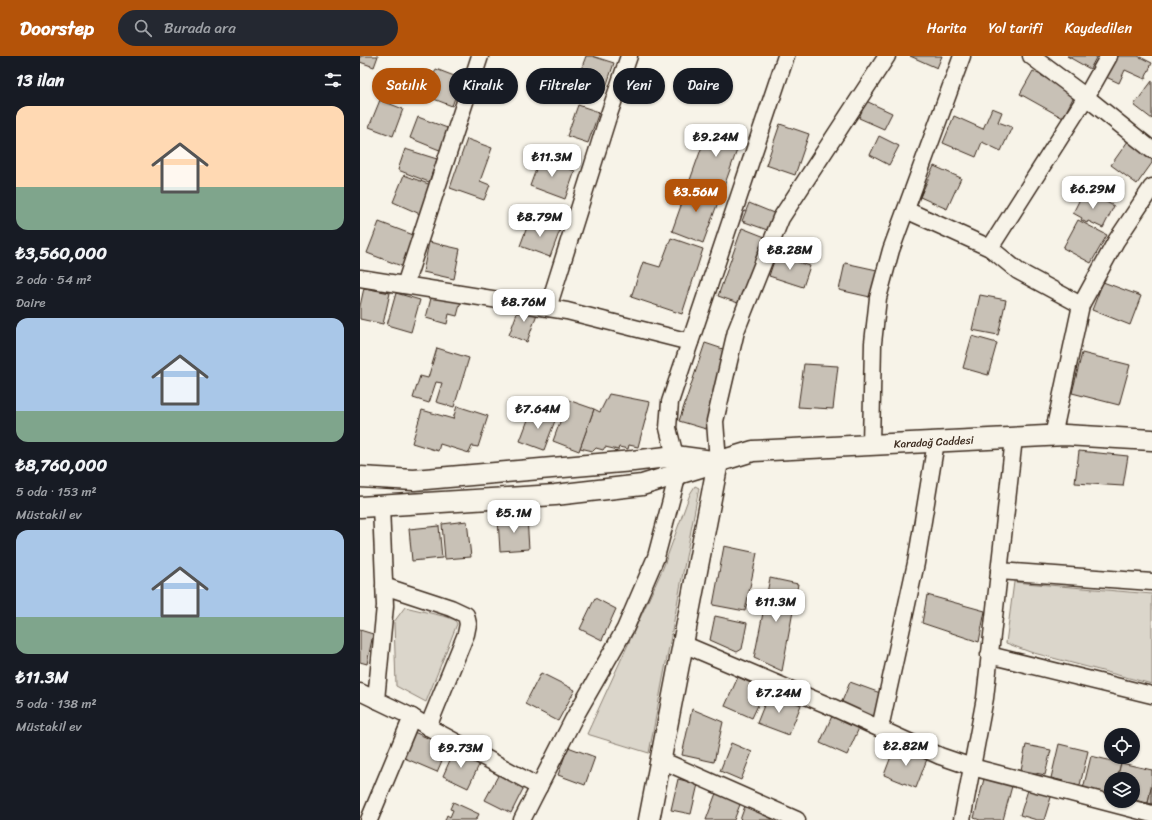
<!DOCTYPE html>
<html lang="tr">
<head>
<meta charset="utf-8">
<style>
	body { margin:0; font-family:Sriracha,sans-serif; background:#242831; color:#f1f3f6; height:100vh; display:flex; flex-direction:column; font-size:15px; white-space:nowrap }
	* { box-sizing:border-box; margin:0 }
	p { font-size:13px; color:#9ea1a6 }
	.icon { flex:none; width:22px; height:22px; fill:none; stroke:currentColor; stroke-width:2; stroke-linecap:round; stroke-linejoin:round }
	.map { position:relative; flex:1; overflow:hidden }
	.details { display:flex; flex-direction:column; background:#171b24; width:360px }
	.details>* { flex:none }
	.hud { position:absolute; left:12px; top:12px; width:380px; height:36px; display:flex; gap:8px }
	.controls { position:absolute; left:744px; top:672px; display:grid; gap:8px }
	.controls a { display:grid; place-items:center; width:36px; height:36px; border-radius:50%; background:#171b24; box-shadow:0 1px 3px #0004; font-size:20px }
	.price { position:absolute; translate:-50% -34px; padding:0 9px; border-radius:8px; background:#fff; color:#222; font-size:13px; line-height:26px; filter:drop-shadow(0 1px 2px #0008) }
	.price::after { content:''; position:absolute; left:50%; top:24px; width:12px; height:9px; margin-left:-6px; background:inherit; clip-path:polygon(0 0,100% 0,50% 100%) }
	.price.current { background:#b45309; color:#fff }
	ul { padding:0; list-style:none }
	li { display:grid; align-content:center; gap:8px; height:212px; padding:0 16px }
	li span { display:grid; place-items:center; height:124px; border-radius:12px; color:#555 }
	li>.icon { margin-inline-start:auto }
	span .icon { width:72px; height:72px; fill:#fffc; stroke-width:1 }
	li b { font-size:17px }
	h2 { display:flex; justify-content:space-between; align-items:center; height:48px; padding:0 16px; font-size:17px }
	.tag { padding:0 14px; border-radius:18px; background:#171b24; box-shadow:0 1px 3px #0004; font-size:14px; line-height:36px }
	.tag.current { background:#b45309; color:#fff }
	header { display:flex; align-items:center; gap:24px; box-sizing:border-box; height:56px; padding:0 20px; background:#b45309; color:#fff }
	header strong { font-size:19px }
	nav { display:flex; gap:22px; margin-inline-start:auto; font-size:14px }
	.search { width:280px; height:36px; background:#242831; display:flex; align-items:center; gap:10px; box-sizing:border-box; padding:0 14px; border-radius:22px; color:#9ea1a6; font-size:15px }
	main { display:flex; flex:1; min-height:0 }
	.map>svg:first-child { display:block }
</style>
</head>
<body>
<header>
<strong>Doorstep</strong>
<div class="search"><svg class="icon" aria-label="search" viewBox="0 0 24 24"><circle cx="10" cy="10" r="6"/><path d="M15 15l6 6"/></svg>Burada ara</div>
<nav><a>Harita</a><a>Yol tarifi</a><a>Kaydedilen</a></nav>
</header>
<main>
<section class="details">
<h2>13 ilan<svg class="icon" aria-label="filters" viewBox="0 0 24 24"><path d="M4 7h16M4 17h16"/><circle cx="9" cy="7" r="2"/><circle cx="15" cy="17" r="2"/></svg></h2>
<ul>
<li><span style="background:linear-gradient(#ffd9b3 65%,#7fa58c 0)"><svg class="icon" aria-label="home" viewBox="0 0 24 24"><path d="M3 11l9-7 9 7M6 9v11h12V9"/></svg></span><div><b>₺3,560,000</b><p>2 oda · 54 m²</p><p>Daire</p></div></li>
<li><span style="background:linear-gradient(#a9c7e8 75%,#7fa58c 0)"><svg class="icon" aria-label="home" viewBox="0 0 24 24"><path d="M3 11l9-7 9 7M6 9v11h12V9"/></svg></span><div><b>₺8,760,000</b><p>5 oda · 153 m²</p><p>Müstakil ev</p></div></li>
<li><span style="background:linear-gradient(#a9c7e8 70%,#7fa58c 0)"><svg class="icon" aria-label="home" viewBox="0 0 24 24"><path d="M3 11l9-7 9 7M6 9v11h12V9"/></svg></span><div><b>₺11.3M</b><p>5 oda · 138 m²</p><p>Müstakil ev</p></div></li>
</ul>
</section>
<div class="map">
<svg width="792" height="764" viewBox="0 0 792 764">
	<rect width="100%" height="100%" fill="#f7f3e8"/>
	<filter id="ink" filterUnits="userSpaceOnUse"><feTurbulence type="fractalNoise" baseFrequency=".025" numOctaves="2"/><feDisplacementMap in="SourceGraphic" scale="8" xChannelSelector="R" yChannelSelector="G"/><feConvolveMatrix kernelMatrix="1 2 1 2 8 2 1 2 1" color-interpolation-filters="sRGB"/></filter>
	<g filter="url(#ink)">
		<g fill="#dbd6cb" stroke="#8b8074">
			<polygon points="335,430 339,432 289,697 227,678 303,512 330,438"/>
			<polygon points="654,526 792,538 792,628 670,596 646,587"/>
			<polygon points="45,551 87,561 95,564 97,568 66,646 36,630 34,566"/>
		</g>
		<g fill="#c8c1b6" stroke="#3b2a1e">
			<polygon points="0,0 18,0 14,11 0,6"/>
			<polygon points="226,0 232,0 254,7 244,37 216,27"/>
			<polygon points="550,0 582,0 577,12"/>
			<polygon points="707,0 737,0 730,13"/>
			<polygon points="756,0 778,0 792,7 785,23 765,14 759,27 746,21"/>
			<polygon points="76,13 102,23 92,50 66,40"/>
			<polygon points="673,15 715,38 703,62 660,38"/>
			<polygon points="792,25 792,63 774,49"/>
			<polygon points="20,44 43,53 33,80 9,71"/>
			<polygon points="506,45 532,57 524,73 499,62"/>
			<polygon points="218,49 239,56 228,87 207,80"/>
			<polygon points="632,52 642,56 638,66 652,71 641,95 622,86 616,101 583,87 594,60 623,73"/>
			<polygon points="58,61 90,73 82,95 50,82"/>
			<polygon points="350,68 382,80 362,136 330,124"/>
			<polygon points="420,68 449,78 435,119 406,109"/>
			<polygon points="519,80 539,90 529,109 510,99"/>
			<polygon points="107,83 132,92 120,125 130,129 124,144 90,132"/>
			<polygon points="768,85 792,102 792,107 777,128 751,109"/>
			<polygon points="45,93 77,103 69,126 38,114"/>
			<polygon points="180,102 215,115 205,143 170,130"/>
			<polygon points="574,110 601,122 587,153 560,141"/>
			<polygon points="44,119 71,129 60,158 33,146"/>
			<polygon points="329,127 361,138 343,187 312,175"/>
			<polygon points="724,135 754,150 743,172 728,165 727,167 721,164 722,162 713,157"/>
			<polygon points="389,147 416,158 410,175 382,165"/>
			<polygon points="170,163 200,174 190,201 160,190"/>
			<polygon points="718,164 747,179 731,207 703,192"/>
			<polygon points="19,166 56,180 44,211 7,197"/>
			<polygon points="382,172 405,181 381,248 358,240"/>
			<polygon points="311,182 343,193 322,258 271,241 283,206 300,211"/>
			<polygon points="69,186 100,193 94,223 63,216"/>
			<polygon points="416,199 450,210 443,231 409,220"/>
			<polygon points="485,207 517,214 510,241 479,234"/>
			<polygon points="743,226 781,240 770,269 732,254"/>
			<polygon points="4,232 30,237 23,268 0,263 0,250"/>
			<polygon points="36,237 60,244 51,276 27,269"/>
			<polygon points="72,238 101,245 97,260 89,258 87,268 66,262"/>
			<polygon points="620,239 646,244 638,279 612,274"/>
			<polygon points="160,249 178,255 167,286 149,279"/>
			<polygon points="612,280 637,287 628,319 603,312"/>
			<polygon points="345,287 366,294 346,373 319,365"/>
			<polygon points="77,292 109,302 94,351 76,346 82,327 76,326 69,347 53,342 60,320 68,322"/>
			<polygon points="722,297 770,309 759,349 712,337"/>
			<polygon points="444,308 478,310 473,353 438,351"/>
			<polygon points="249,338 290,346 278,391 269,389 268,393 259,391 258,394 245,391 243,394 236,392 233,395 220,392 234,353 240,356"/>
			<polygon points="208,344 234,353 219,395 193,385"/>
			<polygon points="97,350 128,360 118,391 112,390 109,397 80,388 78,395 52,387 62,354 93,363"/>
			<polygon points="172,353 196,362 184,394 160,385"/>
			<polygon points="719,395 768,400 763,430 715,427"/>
			<polygon points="167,461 169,493 140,495 138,463"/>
			<polygon points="107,465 111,501 85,503 82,468"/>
			<polygon points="79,470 82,502 52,505 49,473"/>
			<polygon points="364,490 397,497 385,555 353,549"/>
			<polygon points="410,522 438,528 422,615 394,602"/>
			<polygon points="567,539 625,555 619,586 562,567"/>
			<polygon points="235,542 256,553 242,584 220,573"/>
			<polygon points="355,560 387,567 382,593 377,596 350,584"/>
			<polygon points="0,574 13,578 7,608 0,606"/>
			<polygon points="181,617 215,634 198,665 165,648"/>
			<polygon points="378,621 405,634 392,662 365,650"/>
			<polygon points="490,626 523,638 514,661 481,648"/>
			<polygon points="409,637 441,649 429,679 397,667"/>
			<polygon points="332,653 363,666 354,706 322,699"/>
			<polygon points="472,660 499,672 487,699 460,687"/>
			<polygon points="54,676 88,691 77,716 42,701"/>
			<polygon points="371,687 392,696 381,724 360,715"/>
			<polygon points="699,688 728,695 720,729 691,722"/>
			<polygon points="666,689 691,694 685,719 661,714"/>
			<polygon points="535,690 567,703 556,732 524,719"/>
			<polygon points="208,691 235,701 225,729 198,719"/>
			<polygon points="94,695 120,707 108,732 83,720"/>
			<polygon points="731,700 761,707 757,723 751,723 751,739 723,733"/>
			<polygon points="761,707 792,714 792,727 788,747 773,744 773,723 757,723"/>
			<polygon points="139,718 164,731 151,757 125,744"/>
			<polygon points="318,723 338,728 331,758 311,754"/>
			<polygon points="624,723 652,730 643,764 620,764 614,762"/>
			<polygon points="792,727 792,748 788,747"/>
			<polygon points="669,731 692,738 684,764 677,764 660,759"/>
			<polygon points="356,737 381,746 374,764 346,764"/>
			<polygon points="93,746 119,758 116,764 85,764 87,759 90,761 93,754 90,753"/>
			<polygon points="385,750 413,761 412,764 380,764"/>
		</g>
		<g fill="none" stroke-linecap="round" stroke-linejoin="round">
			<defs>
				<g id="minor">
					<polyline points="671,0 726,41 792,94"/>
					<polyline points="546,154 630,192 658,215 721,249"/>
					<polyline points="630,192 726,41 749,0"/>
					<polyline points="0,222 207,255 330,286"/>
					<polyline points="45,229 120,0"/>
					<polyline points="188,252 247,64 269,0"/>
					<polyline points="693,380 721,249 756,185 792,131"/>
					<polyline points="511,389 513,287 518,242 531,194 602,0"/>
					<polyline points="358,406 355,365 376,275 421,162 527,0"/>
					<polyline points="639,515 792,526"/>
					<polyline points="24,530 91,552 106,559 108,568 106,578 68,671"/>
					<polyline points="323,588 472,651 580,700 612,711 792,758"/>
					<polyline points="629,599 792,639"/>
					<polyline points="0,636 52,661 68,671 179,731"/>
					<polyline points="16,644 25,550 21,450"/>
					<polyline points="520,672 556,507 576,386"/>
					<polyline points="301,704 437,764"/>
					<polyline points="9,764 52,661"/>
					<polyline points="162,764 213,664 265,573 296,501 318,418 315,400 308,372 310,346 426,0"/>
					<polyline points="602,764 625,642 654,382"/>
				</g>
				<g id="tertiary">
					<polyline points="0,421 54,424 273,405 315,400 352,405"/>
					<path id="s1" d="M0 451 195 439 282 429 393 395 705 379 792 384"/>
					<polyline points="289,764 358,406"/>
				</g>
			</defs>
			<use href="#minor" stroke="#3b2a1e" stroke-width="19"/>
			<use href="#tertiary" stroke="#3b2a1e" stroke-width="23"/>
			<use href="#minor" stroke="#f7f3e8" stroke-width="16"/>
			<use href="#tertiary" stroke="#f7f3e8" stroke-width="20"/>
		</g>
	</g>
	<g text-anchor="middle" stroke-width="3" stroke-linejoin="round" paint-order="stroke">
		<g font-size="11" fill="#3b2a1e" stroke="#f7f3e8">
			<text dy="4" stroke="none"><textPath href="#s1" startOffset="580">Karadağ Caddesi</textPath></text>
		</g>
	</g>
</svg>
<div class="controls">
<a><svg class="icon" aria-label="locate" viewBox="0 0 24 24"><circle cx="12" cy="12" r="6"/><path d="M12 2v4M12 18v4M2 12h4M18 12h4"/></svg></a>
<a><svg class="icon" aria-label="layers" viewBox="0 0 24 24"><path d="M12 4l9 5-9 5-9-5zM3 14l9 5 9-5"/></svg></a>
</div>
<b class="price" style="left:356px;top:102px">₺9.24M</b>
<b class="price" style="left:192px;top:122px">₺11.3M</b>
<b class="price" style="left:733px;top:154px">₺6.29M</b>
<b class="price current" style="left:336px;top:157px">₺3.56M</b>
<b class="price" style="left:180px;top:182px">₺8.79M</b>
<b class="price" style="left:430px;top:215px">₺8.28M</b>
<b class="price" style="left:164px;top:267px">₺8.76M</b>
<b class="price" style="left:178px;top:374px">₺7.64M</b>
<b class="price" style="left:154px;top:478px">₺5.1M</b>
<b class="price" style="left:416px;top:567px">₺11.3M</b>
<b class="price" style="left:419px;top:658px">₺7.24M</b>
<b class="price" style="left:546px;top:711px">₺2.82M</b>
<b class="price" style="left:101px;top:713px">₺9.73M</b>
<div class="hud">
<a class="tag current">Satılık</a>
<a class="tag">Kiralık</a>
<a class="tag">Filtreler</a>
<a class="tag">Yeni</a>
<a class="tag">Daire</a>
</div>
</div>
</main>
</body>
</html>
